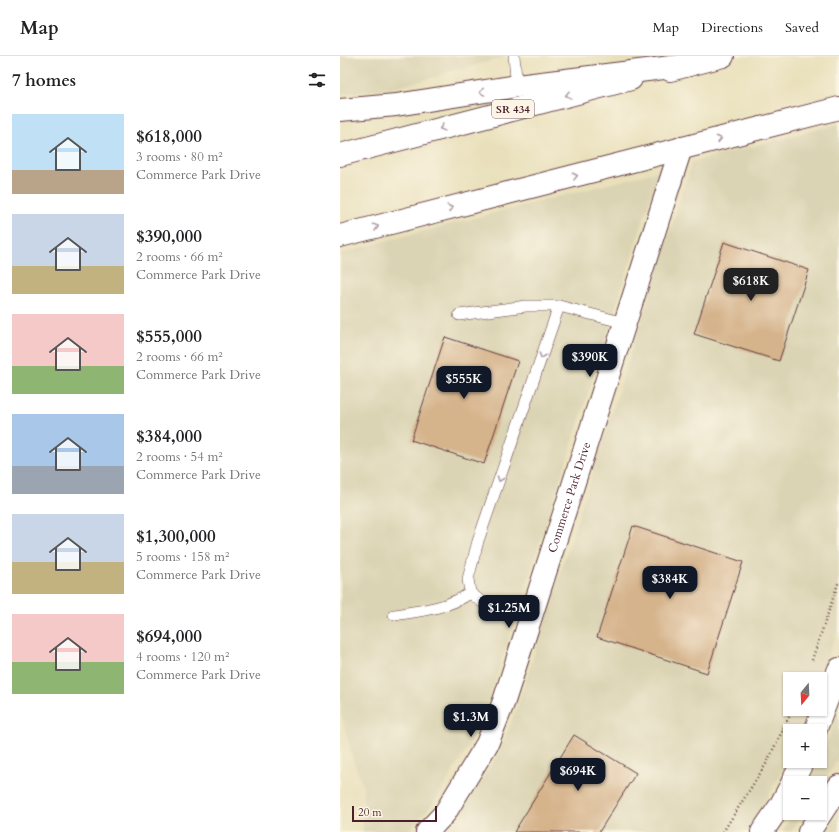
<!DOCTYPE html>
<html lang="en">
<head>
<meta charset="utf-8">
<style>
	body { margin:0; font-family:Cardo,serif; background:#f6f6f6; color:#202124; height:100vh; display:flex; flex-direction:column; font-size:15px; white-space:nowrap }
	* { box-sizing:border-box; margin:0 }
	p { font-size:13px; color:#757577 }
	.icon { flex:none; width:22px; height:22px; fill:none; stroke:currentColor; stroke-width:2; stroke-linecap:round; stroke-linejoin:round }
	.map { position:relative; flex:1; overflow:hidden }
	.panel { display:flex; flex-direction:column; background:#fff; width:340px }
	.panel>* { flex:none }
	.needle { width:26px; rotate:198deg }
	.tools { position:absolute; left:443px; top:616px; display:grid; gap:8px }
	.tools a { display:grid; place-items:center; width:44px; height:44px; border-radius:0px; background:#fff; box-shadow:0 1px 3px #0004; font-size:20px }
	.scale { position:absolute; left:12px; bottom:10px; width:85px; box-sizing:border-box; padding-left:4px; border:2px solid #4a1f2b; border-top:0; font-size:11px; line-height:14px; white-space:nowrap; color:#4a1f2b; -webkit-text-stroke:3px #fcf5e5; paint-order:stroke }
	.price { position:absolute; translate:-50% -34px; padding:0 9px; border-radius:8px; background:#111827; color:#fff; font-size:13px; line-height:26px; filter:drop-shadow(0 1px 2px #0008) }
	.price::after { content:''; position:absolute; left:50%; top:24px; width:12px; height:9px; margin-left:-6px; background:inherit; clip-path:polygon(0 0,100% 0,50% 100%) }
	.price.on { background:#222; color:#fff }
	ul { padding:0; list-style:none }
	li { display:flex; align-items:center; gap:12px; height:100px; padding:0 12px }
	li span { display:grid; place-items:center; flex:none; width:112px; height:80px; border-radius:0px; color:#555 }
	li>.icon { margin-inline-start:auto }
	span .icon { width:48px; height:48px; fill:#fffc; stroke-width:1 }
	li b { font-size:17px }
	h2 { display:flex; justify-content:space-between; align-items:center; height:48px; padding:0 12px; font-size:17px }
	header { display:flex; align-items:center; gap:24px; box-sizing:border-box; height:56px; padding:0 20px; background:#fff; border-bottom:1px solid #e0e0e0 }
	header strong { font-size:19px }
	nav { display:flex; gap:22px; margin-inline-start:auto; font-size:14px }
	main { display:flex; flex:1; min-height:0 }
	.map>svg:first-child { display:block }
</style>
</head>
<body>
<header>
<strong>Map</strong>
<nav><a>Map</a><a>Directions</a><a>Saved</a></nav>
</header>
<main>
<section class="panel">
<h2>7 homes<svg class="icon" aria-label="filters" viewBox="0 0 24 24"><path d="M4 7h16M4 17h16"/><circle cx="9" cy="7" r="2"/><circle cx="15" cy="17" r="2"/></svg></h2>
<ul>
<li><span style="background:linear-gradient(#bfe0f5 70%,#b9a48a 0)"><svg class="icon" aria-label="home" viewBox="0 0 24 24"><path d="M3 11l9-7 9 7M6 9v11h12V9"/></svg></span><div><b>$618,000</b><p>3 rooms · 80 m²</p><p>Commerce Park Drive</p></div></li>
<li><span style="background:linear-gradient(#c9d6e8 65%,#c2b280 0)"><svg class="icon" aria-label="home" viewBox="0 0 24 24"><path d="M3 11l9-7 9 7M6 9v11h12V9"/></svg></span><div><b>$390,000</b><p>2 rooms · 66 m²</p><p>Commerce Park Drive</p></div></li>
<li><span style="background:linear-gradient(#f6c9c9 65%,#8fb573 0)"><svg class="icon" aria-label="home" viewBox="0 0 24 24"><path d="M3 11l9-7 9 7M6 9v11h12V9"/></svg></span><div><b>$555,000</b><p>2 rooms · 66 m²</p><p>Commerce Park Drive</p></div></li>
<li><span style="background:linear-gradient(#a9c7e8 65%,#9aa5b1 0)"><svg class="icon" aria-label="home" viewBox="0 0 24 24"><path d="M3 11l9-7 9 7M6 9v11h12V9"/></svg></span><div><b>$384,000</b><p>2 rooms · 54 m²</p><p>Commerce Park Drive</p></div></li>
<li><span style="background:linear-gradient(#c9d6e8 60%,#c2b280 0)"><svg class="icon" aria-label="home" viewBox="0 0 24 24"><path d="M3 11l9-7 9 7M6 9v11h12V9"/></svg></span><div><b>$1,300,000</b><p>5 rooms · 158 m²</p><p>Commerce Park Drive</p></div></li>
<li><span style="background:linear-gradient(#f6c9c9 60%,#8fb573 0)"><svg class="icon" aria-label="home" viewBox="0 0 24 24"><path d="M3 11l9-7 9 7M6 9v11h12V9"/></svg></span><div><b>$694,000</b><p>4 rooms · 120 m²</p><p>Commerce Park Drive</p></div></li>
</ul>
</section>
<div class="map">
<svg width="499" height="776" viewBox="0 0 499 776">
	<rect width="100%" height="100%" fill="#fcf5e5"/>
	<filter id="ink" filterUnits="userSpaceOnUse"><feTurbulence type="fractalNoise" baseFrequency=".025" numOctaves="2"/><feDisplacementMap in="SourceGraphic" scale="8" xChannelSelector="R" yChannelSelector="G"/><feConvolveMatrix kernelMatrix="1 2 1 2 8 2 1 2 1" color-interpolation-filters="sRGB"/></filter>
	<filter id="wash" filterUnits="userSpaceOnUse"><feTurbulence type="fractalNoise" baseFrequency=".012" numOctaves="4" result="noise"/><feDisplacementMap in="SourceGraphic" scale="16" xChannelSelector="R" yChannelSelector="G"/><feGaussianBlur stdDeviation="0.9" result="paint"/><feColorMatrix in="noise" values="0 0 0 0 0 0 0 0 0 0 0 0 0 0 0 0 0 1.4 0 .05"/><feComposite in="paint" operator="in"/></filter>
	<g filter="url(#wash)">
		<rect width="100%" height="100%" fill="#e9e0bb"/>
		<g fill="#dbd4b4">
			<polygon points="0,0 168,0 51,33 0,38"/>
			<polygon points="499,68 499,571 479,623 450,623 450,653 468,653 460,675 450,675 450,699 427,742 408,776 108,776 117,765 160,694 178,649 352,106"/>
			<polygon points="319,115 227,403 150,640 134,681 94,747 67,776 23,776 23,730 13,704 0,653 0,198 53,183"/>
			<polygon points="499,653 499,701 480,733 480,727 468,727 480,705"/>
			<polygon points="453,757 464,757 451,776 442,776"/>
			<polygon points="499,757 499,776 486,776"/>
		</g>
		<g id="blocks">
			<g fill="#d5b38b">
				<polygon points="384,186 469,214 439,305 354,278"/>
				<polygon points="105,281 178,305 144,408 71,384"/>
				<polygon points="293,470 403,506 367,617 257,581"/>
				<polygon points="234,679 296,717 259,776 174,776"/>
			</g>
		</g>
	</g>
	<g filter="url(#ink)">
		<use href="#blocks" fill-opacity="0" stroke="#623c41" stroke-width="1"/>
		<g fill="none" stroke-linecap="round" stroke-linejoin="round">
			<defs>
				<g id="lane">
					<polyline points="174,0 177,33"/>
					<polyline points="119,259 186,250 219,250 285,267"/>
					<polyline points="130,537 128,523 138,485 219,250"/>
					<path d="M54 559C80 555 109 552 130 537L142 546 191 562"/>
				</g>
				<g id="street">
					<path id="s1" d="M87 776 105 757 147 688 164 645 341 92"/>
				</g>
				<g id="secondary">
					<polyline points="475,675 499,613"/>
					<polyline points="452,727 463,705"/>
					<polyline points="422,776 440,750 450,731"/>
					<polyline points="469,776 499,730"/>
				</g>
				<g id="primary">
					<polyline points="330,14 383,0"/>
					<polyline points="0,99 291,23"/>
					<polyline points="0,180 499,52"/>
				</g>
				<polyline id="highway" points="0,54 56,49 177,30 348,9"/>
			</defs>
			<use href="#lane" stroke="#623c41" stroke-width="12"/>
			<use href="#street" stroke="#623c41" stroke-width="24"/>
			<use href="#secondary" stroke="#623c41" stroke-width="24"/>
			<use href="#primary" stroke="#623c41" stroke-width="24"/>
			<use href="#highway" stroke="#623c41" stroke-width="24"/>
			<g stroke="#623c41" stroke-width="2.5" stroke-dasharray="1 3" stroke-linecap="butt">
				<polyline points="472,604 499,525"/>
				<polyline points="383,776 426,708 453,653"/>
			</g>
			<use href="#lane" stroke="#fff" stroke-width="11"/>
			<use href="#street" stroke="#fff" stroke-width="22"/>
			<use href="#secondary" stroke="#fff" stroke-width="22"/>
			<use href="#primary" stroke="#fff" stroke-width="22"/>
			<use href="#highway" stroke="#fff" stroke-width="22"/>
		</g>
		<defs><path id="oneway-chevron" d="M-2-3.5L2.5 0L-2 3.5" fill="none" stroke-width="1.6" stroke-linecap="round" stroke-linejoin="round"/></defs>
		<g stroke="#ae9aa0">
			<use href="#oneway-chevron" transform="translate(142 36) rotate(171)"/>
			<use href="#oneway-chevron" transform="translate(228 39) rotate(166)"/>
			<use href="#oneway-chevron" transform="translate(102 72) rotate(165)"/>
			<use href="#oneway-chevron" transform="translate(379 83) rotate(-14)"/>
			<use href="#oneway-chevron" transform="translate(235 120) rotate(-14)"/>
			<use href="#oneway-chevron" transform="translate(110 152) rotate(-14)"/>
			<use href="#oneway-chevron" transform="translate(36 171) rotate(-15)"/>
			<use href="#oneway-chevron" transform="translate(202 300) rotate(109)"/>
			<use href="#oneway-chevron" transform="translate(160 423) rotate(109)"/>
		</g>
	</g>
	<g text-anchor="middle" stroke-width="4" stroke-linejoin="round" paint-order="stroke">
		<rect fill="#fcf5e5" stroke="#7f5f63" stroke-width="1" x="152" y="44" width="42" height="18" rx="3"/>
		<g font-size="11" font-weight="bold" fill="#4a1f2b">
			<text x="173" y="57">SR 434</text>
		</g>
		<g font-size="12" fill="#4a1f2b" stroke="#fcf5e5">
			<text dy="4" stroke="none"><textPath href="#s1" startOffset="367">Commerce Park Drive</textPath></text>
		</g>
	</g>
</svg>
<div class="tools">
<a><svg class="needle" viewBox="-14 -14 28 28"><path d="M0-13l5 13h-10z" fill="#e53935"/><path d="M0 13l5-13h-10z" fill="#757577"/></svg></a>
<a>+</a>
<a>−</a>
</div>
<div class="scale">20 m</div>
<b class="price on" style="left:411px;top:246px">$618K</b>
<b class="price" style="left:250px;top:322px">$390K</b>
<b class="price" style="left:124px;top:344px">$555K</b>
<b class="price" style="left:330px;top:544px">$384K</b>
<b class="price" style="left:169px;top:573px">$1.25M</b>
<b class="price" style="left:131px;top:682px">$1.3M</b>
<b class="price" style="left:238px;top:736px">$694K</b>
</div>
</main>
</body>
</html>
